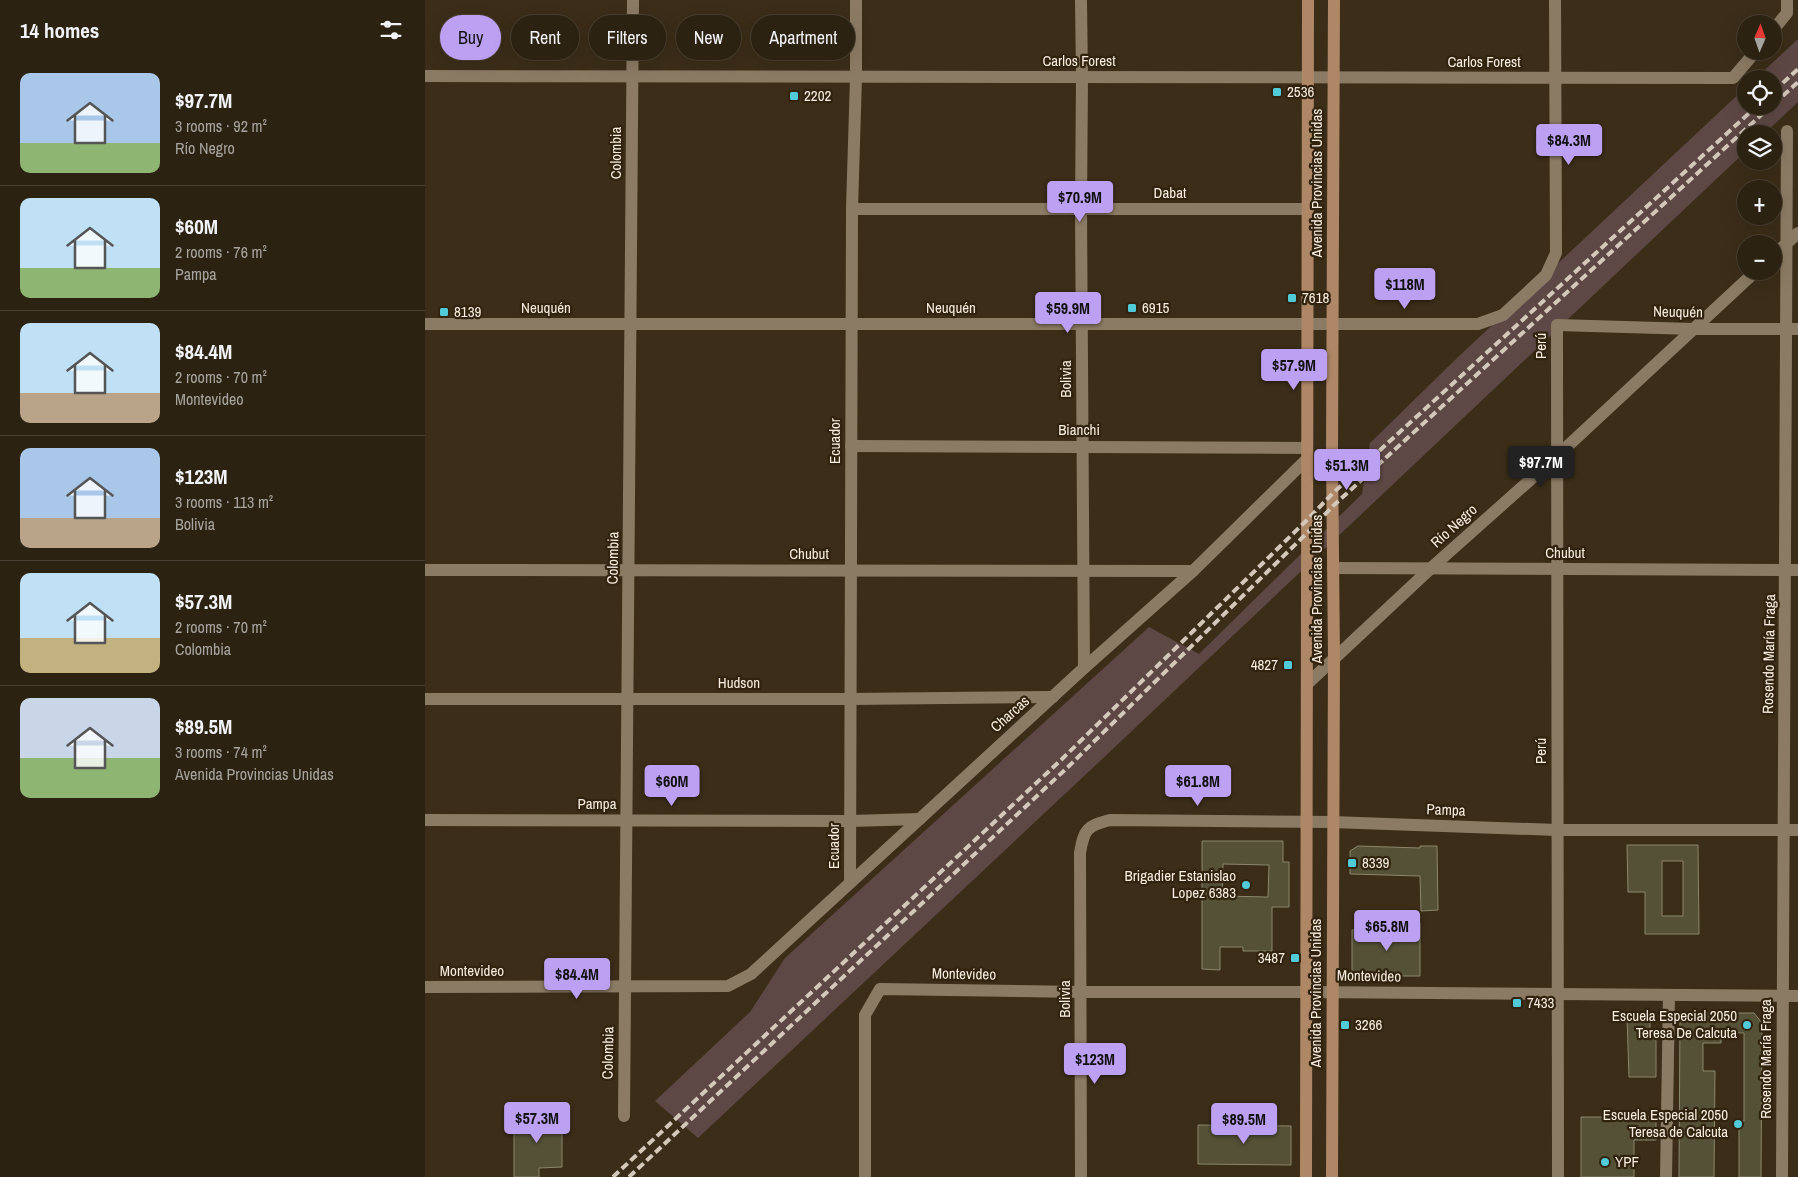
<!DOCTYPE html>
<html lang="en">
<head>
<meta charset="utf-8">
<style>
	body { margin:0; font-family:"Archivo Narrow",sans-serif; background:#342a1b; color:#f1f3f6; height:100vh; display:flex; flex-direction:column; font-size:19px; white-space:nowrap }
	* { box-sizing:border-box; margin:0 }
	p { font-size:16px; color:#a6a49f }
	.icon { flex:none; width:28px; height:28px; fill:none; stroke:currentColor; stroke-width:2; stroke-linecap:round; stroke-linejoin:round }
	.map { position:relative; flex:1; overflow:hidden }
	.side { display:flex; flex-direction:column; background:#2c2212; width:425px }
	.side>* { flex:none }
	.guide { position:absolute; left:15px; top:15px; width:475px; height:45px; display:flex; gap:10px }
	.needle { width:32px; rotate:2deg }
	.buttons { position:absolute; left:1312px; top:15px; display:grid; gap:10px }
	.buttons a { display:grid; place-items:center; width:45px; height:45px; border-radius:50%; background:#2c2212; box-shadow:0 5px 20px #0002,0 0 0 1px #483f32; font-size:25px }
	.price { position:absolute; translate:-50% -42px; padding:0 11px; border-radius:5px; background:#bca0f2; color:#111; font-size:16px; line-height:32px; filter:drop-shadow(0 1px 2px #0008) }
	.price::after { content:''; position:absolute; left:50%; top:30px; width:15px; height:11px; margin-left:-8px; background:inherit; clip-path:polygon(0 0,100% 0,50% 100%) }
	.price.active { background:#222; color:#fff }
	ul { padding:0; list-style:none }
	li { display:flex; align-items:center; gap:15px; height:125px; padding:0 20px }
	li+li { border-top:1px solid #483f32 }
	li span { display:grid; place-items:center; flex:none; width:140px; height:100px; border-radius:10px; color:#555 }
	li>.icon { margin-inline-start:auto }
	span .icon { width:60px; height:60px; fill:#fffc; stroke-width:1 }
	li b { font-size:21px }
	h2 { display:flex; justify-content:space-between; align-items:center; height:60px; padding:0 20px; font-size:21px }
	.pill { padding:0 18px; border-radius:22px; background:#2c2212; box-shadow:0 5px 20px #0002,0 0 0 1px #483f32; font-size:18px; line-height:45px }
	.pill.active { background:#bca0f2; color:#111 }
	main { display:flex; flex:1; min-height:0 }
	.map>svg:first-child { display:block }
</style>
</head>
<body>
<main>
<section class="side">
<h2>14 homes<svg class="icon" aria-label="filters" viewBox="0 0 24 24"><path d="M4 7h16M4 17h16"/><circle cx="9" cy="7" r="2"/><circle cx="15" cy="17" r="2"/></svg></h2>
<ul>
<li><span style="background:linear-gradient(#a9c7e8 70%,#8fb573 0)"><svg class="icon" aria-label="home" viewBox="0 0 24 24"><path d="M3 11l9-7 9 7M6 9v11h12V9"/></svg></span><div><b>$97.7M</b><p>3 rooms · 92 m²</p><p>Río Negro</p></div></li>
<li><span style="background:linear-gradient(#bfe0f5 70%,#8fb573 0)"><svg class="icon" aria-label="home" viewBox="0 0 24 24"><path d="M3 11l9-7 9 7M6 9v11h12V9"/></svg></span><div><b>$60M</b><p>2 rooms · 76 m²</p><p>Pampa</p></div></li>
<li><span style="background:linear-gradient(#bfe0f5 70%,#b9a48a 0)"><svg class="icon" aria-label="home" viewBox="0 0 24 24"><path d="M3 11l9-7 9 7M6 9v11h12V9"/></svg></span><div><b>$84.4M</b><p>2 rooms · 70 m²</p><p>Montevideo</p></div></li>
<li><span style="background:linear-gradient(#a9c7e8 70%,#b9a48a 0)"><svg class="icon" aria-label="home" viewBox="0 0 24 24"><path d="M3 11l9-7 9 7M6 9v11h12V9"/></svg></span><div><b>$123M</b><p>3 rooms · 113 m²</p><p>Bolivia</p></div></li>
<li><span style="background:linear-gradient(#bfe0f5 65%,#c2b280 0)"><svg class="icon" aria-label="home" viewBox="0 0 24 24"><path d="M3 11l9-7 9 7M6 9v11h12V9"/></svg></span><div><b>$57.3M</b><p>2 rooms · 70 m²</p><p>Colombia</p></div></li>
<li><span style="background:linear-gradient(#c9d6e8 60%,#8fb573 0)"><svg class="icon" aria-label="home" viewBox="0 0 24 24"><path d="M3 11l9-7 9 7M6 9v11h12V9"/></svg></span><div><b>$89.5M</b><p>3 rooms · 74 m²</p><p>Avenida Provincias Unidas</p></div></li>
</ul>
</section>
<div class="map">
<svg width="1373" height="1177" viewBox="0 0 1373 1177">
	<rect width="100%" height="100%" fill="#3b2d18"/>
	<polygon fill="#5e4846" points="1373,39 1373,102 1339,134 1321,134 1321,151 674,762 273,1138 230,1101 325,1012 360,958 724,627 774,654 937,494 945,443 1031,359 1321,87 1321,106 1349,106 1349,79 1330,79"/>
	<g fill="#545137" stroke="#8a876b" fill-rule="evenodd">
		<path d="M777 841H858V862H864V907H847V951H818V947H795V970L777 969ZM798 864 844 865 843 897 797 896Z"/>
		<path d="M1202 845H1273L1274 934H1220V892H1203ZM1237 861H1258V916H1237Z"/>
		<polygon points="933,846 995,848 995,846 1012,846 1013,910 996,911 995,876 925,874 925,851"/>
		<polygon points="972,923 995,923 995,976 927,976 927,930 972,930"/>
		<polygon points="1255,1013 1329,1013 1337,1023 1336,1177 1314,1177 1314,1121 1319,1121 1319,1033 1296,1032 1296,1043 1278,1043 1278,1071 1290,1071 1289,1177 1254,1177"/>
		<polygon points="1202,1016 1225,1017 1225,1035 1231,1035 1231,1077 1204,1077"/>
		<polygon points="89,1116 137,1116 137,1167 114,1168 114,1177 89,1177"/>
		<polygon points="1156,1117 1231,1117 1231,1140 1209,1140 1209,1177 1156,1177"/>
		<polygon points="773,1125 866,1126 866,1165 773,1164"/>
	</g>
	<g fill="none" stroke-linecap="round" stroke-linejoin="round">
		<g stroke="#8c7b64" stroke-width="12">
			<polyline points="656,0 657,77 656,209 659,668"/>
			<polyline points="1349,29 1362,13 1362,0"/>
			<polyline points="0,76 1308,78 1331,51"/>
			<polyline points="427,209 883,209"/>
			<polyline points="1349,255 1373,233"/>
			<polyline points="0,324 1053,324 1078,315 1121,275 1131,253 1130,0"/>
			<polyline points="426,446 882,448"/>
			<polyline points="908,568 1373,570"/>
			<polyline points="0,570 768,571"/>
			<polyline points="882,684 1005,569 1132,456 1331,271"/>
			<polyline points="0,699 425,699 628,697"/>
			<polyline points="0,820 425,821 495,819"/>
			<polyline points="425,883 427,209 431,77 431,0"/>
			<polyline points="0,987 303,986 326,974 659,668 768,571 882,459"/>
			<polyline points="199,1116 208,0"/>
			<polyline points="440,1177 440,1015 455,989 656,992 881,992 1373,996"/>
			<path d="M656 1177 655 853C659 829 662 826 685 820L907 822 1132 830H1373"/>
			<polyline points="1133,1177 1132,325 1268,329 1373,329"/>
			<polyline points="1241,1177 1244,995"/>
			<polyline points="1357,1177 1362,131"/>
		</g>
		<g stroke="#ae8767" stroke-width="12">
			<polyline points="881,1177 883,0"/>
			<polyline points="907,1177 909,658 907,453 909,0"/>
		</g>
		<g stroke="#d3c8ba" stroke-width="4" stroke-dasharray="8 4" stroke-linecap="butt">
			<polyline points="1349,91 1373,69"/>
			<polyline points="1349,104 1373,82"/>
			<polyline points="188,1177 636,760 882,520 908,493 1332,106"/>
			<polyline points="204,1177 643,767 882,533 908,506 1346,106"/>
		</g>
	</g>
	<g fill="#52cbd9" stroke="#31230e" stroke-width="2">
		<rect x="847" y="87" width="10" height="10" rx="2.5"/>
		<rect x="364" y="91" width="10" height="10" rx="2.5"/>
		<rect x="862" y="293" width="10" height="10" rx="2.5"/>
		<rect x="702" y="303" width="10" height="10" rx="2.5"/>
		<rect x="14" y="307" width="10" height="10" rx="2.5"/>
		<rect x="858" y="660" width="10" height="10" rx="2.5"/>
		<rect x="922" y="858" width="10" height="10" rx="2.5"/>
		<circle cx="821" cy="885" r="5"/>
		<rect x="865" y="953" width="10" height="10" rx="2.5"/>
		<rect x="1087" y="998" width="10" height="10" rx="2.5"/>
		<rect x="915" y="1020" width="10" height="10" rx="2.5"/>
		<circle cx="1322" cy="1025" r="5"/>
		<circle cx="1313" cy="1124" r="5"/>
		<circle cx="1180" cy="1162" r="5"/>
	</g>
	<g text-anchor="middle" stroke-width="4.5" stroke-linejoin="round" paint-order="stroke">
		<g font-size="15" fill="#f6ece0" stroke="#31230e">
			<text x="654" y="66">Carlos Forest</text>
			<text x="1059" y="67">Carlos Forest</text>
			<text transform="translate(191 153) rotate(-90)" y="5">Colombia</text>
			<text transform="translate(892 183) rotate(-90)" y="5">Avenida Provincias Unidas</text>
			<text x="745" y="198">Dabat</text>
			<text x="121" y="313">Neuquén</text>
			<text x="526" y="313">Neuquén</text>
			<text transform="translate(1253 312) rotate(1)" y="5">Neuquén</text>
			<text transform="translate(1116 346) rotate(-90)" y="5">Perú</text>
			<text transform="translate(641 379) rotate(-90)" y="5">Bolivia</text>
			<text x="654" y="435">Bianchi</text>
			<text transform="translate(410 441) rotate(-90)" y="5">Ecuador</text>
			<text transform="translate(1029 526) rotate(-42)" y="5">Río Negro</text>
			<text x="1140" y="558">Chubut</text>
			<text x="384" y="559">Chubut</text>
			<text transform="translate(188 558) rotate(-89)" y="5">Colombia</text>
			<text transform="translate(892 589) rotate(-90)" y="5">Avenida Provincias Unidas</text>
			<text transform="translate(1344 654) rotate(-89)" y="5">Rosendo María Fraga</text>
			<text x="314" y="688">Hudson</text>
			<text transform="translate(585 714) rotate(-42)" y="5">Charcas</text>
			<text transform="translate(1116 751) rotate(-90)" y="5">Perú</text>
			<text x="172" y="809">Pampa</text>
			<text transform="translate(1021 810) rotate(2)" y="5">Pampa</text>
			<text transform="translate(409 846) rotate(-90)" y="5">Ecuador</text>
			<text x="47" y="976">Montevideo</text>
			<text transform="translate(539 974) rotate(1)" y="5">Montevideo</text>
			<text transform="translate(944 976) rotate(1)" y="5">Montevideo</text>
			<text transform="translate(891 993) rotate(-90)" y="5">Avenida Provincias Unidas</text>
			<text transform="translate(640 999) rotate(-90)" y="5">Bolivia</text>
			<text transform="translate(183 1053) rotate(-89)" y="5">Colombia</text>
			<text transform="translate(1341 1059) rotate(-90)" y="5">Rosendo María Fraga</text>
		</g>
		<g font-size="15" fill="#f6ece0" stroke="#31230e" text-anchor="start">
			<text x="862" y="97">2536</text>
			<text x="379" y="101">2202</text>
			<text x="877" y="303">7618</text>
			<text x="717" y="313">6915</text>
			<text x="29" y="317">8139</text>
			<text x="853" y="670" text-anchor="end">4827</text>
			<text x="937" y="868">8339</text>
			<text x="811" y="881" text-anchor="end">Brigadier Estanislao<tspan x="811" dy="17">Lopez 6383</tspan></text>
			<text x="860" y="963" text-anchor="end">3487</text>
			<text x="1102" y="1008">7433</text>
			<text x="1312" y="1021" text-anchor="end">Escuela Especial 2050<tspan x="1312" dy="17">Teresa De Calcuta</tspan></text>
			<text x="930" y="1030">3266</text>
			<text x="1303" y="1120" text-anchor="end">Escuela Especial 2050<tspan x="1303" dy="17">Teresa de Calcuta</tspan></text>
			<text x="1190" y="1167">YPF</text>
		</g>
	</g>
</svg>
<div class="buttons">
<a><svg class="needle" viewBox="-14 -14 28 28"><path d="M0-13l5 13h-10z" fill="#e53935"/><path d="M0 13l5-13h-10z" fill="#a6a49f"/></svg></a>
<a><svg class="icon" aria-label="locate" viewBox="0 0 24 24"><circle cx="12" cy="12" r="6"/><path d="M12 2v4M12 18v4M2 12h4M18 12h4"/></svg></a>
<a><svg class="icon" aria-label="layers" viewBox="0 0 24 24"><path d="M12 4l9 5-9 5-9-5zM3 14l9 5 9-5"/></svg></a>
<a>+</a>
<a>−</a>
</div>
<b class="price" style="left:1144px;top:166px">$84.3M</b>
<b class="price" style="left:655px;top:223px">$70.9M</b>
<b class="price" style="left:980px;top:310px">$118M</b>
<b class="price" style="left:643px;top:334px">$59.9M</b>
<b class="price" style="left:869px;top:391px">$57.9M</b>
<b class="price active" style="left:1116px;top:488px">$97.7M</b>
<b class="price" style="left:922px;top:491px">$51.3M</b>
<b class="price" style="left:247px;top:807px">$60M</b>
<b class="price" style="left:773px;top:807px">$61.8M</b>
<b class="price" style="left:962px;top:952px">$65.8M</b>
<b class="price" style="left:152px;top:1000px">$84.4M</b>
<b class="price" style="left:670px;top:1085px">$123M</b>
<b class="price" style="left:112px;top:1144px">$57.3M</b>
<b class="price" style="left:819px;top:1145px">$89.5M</b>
<div class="guide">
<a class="pill active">Buy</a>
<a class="pill">Rent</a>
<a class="pill">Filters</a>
<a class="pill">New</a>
<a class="pill">Apartment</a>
</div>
</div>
</main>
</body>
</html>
